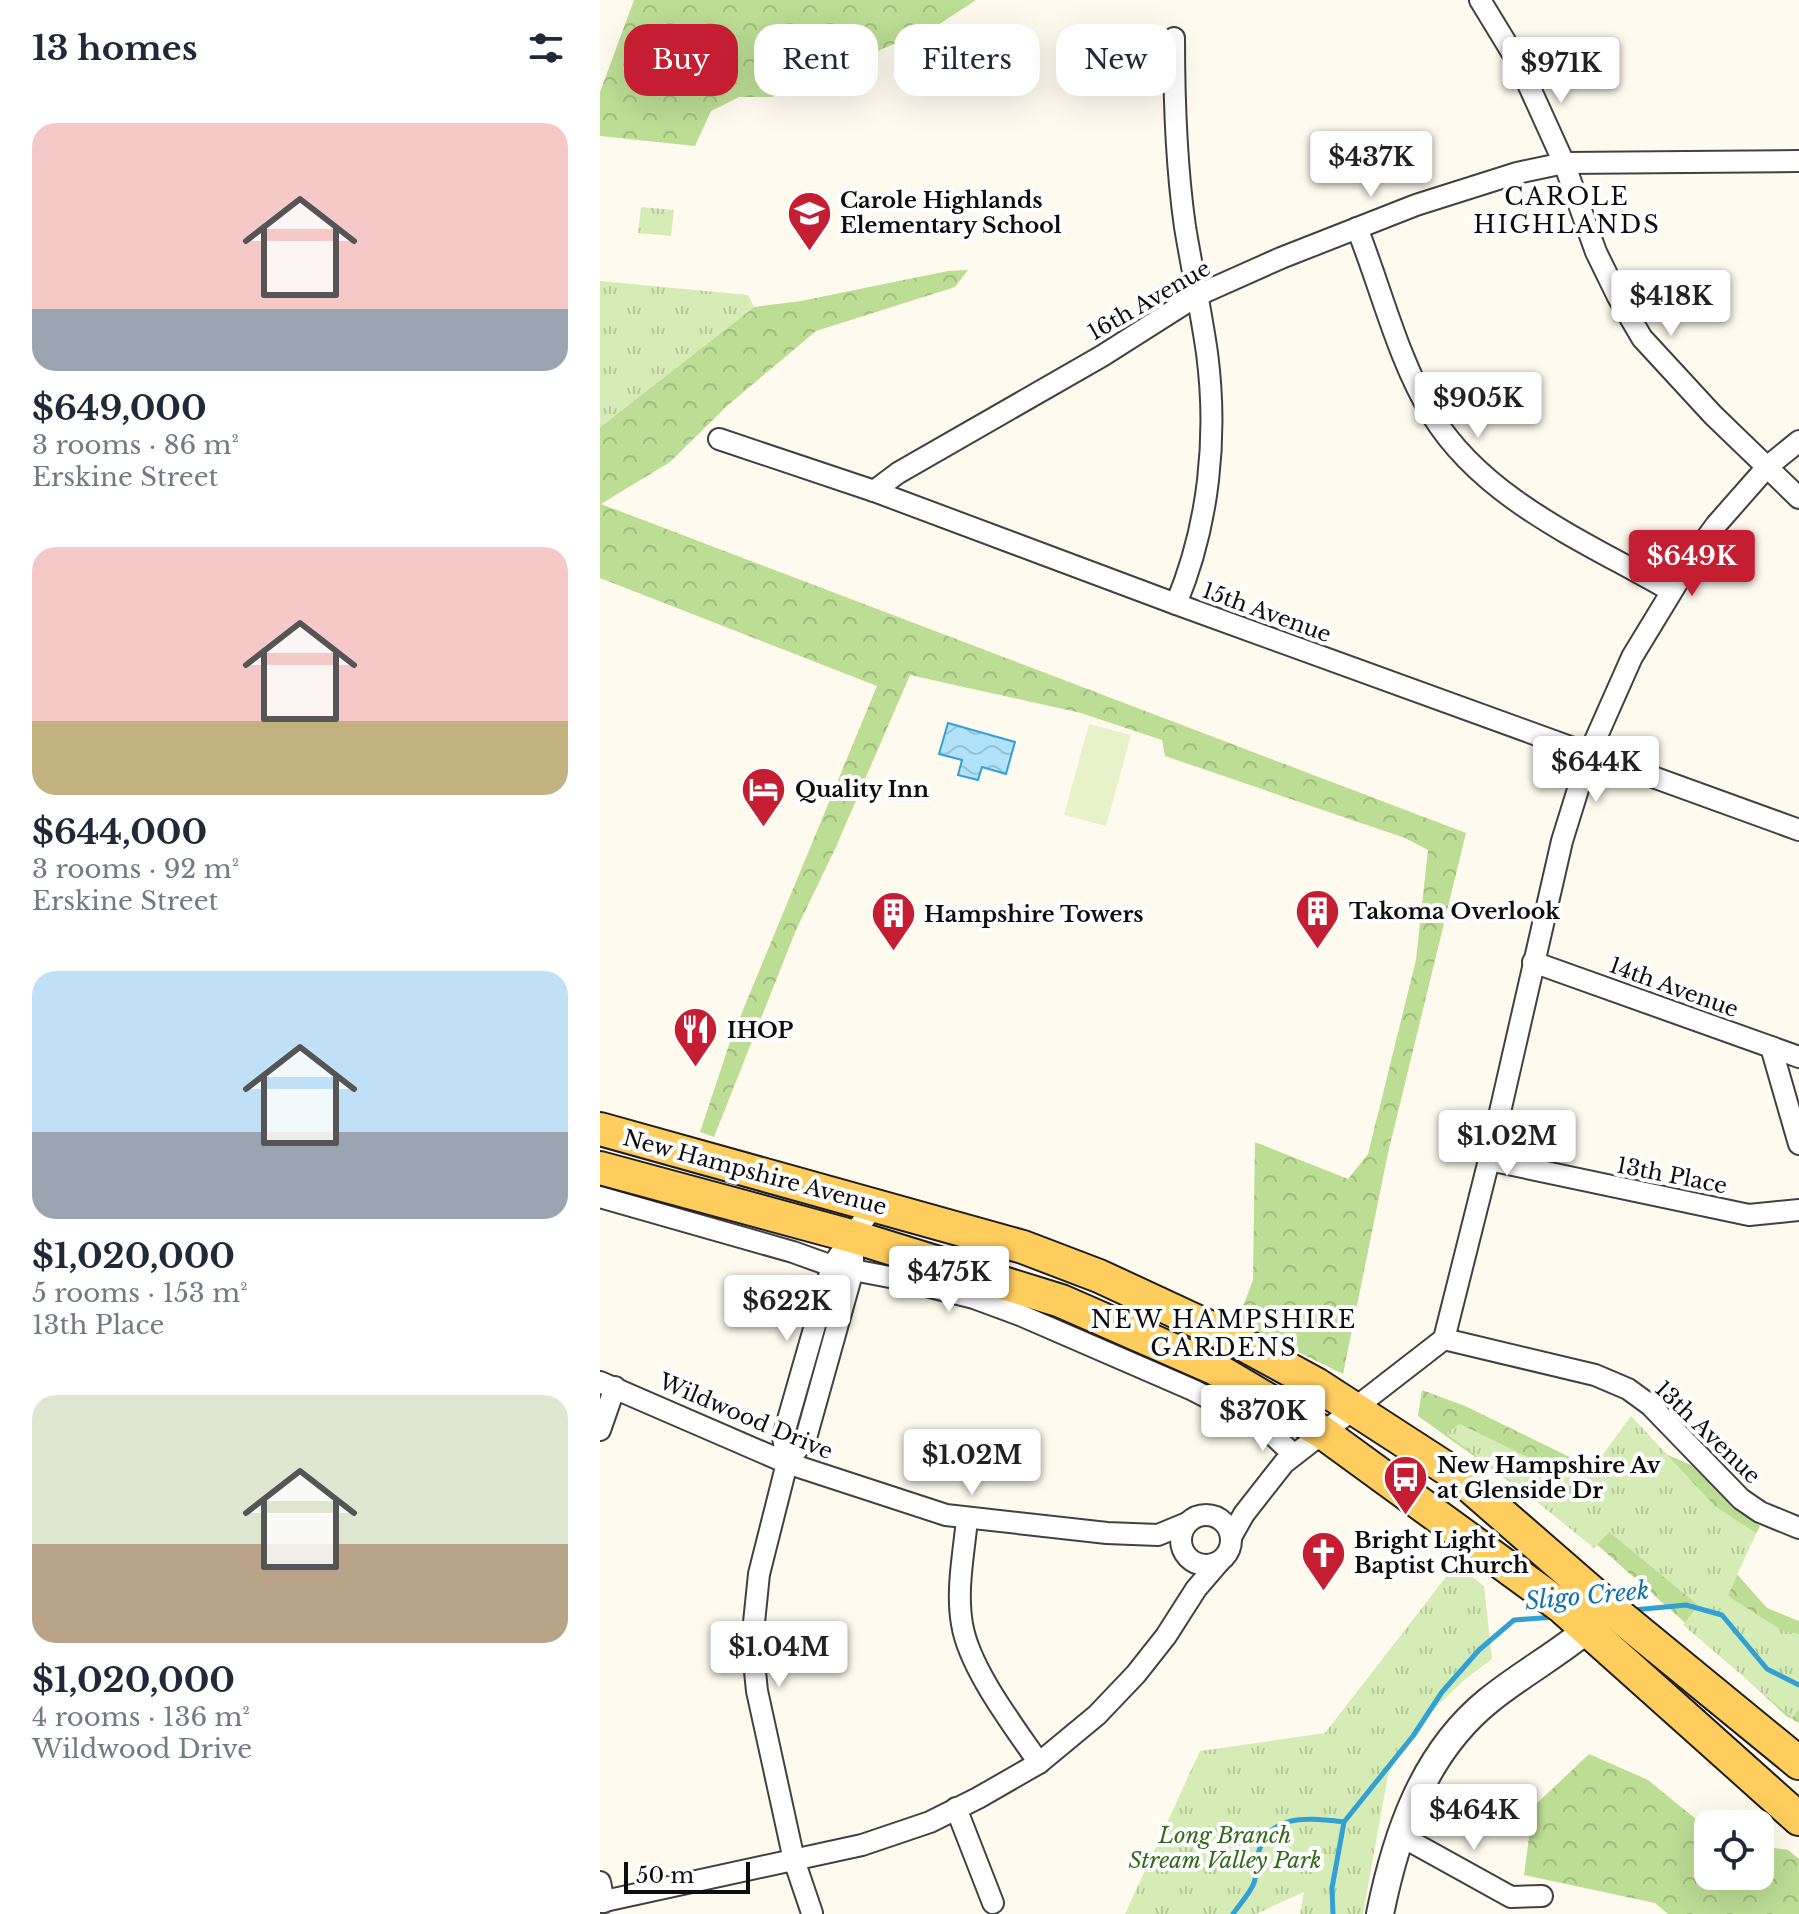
<!DOCTYPE html>
<html lang="en">
<head>
<meta charset="utf-8">
<style>
	body { margin:0; font-family:"Libre Baskerville",serif; background:#f6f6f7; color:#1f2937; height:100vh; display:flex; flex-direction:column; font-size:30px; white-space:nowrap }
	* { box-sizing:border-box; margin:0 }
	p { font-size:26px; color:#747a83 }
	.icon { flex:none; width:44px; height:44px; fill:none; stroke:currentColor; stroke-width:2; stroke-linecap:round; stroke-linejoin:round }
	.map { position:relative; flex:1; overflow:hidden }
	.details { display:flex; flex-direction:column; background:#fff; width:600px }
	.details>* { flex:none }
	.banner { position:absolute; left:24px; top:24px; width:760px; height:72px; display:flex; gap:16px }
	.buttons { position:absolute; left:1094px; top:1810px; display:grid; gap:16px }
	.buttons a { display:grid; place-items:center; width:80px; height:80px; border-radius:16px; background:#fff; box-shadow:0 8px 32px #0002; font-size:40px }
	.scale { position:absolute; left:24px; bottom:20px; width:126px; box-sizing:border-box; padding-left:8px; border:4px solid #0e0e0e; border-top:0; font-size:22px; line-height:28px; white-space:nowrap; color:#0e0e0e; -webkit-text-stroke:6px #fff; paint-order:stroke }
	.price { position:absolute; translate:-50% -68px; padding:0 18px; border-radius:8px; background:#fff; color:#222; font-size:26px; line-height:52px; filter:drop-shadow(0 2px 4px #0008) }
	.price::after { content:''; position:absolute; left:50%; top:48px; width:24px; height:18px; margin-left:-12px; background:inherit; clip-path:polygon(0 0,100% 0,50% 100%) }
	.price.selected { background:#c51e33; color:#fff }
	ul { padding:0; list-style:none }
	li { display:grid; align-content:center; gap:16px; height:424px; padding:0 32px }
	li span { display:grid; place-items:center; height:248px; border-radius:24px; color:#555 }
	li>.icon { margin-inline-start:auto }
	span .icon { width:144px; height:144px; fill:#fffc; stroke-width:1 }
	li b { font-size:34px }
	h2 { display:flex; justify-content:space-between; align-items:center; height:96px; padding:0 32px; font-size:34px }
	.chip { padding:0 28px; border-radius:24px; background:#fff; box-shadow:0 8px 32px #0002; font-size:28px; line-height:72px }
	.chip.selected { background:#c51e33; color:#fff }
	main { display:flex; flex:1; min-height:0 }
	.map>svg:first-child { display:block }
</style>
</head>
<body>
<main>
<section class="details">
<h2>13 homes<svg class="icon" aria-label="filters" viewBox="0 0 24 24"><path d="M4 7h16M4 17h16"/><circle cx="9" cy="7" r="2"/><circle cx="15" cy="17" r="2"/></svg></h2>
<ul>
<li><span style="background:linear-gradient(#f6c9c9 75%,#9aa5b1 0)"><svg class="icon" aria-label="home" viewBox="0 0 24 24"><path d="M3 11l9-7 9 7M6 9v11h12V9"/></svg></span><div><b>$649,000</b><p>3 rooms · 86 m²</p><p>Erskine Street</p></div></li>
<li><span style="background:linear-gradient(#f6c9c9 70%,#c2b280 0)"><svg class="icon" aria-label="home" viewBox="0 0 24 24"><path d="M3 11l9-7 9 7M6 9v11h12V9"/></svg></span><div><b>$644,000</b><p>3 rooms · 92 m²</p><p>Erskine Street</p></div></li>
<li><span style="background:linear-gradient(#bfe0f5 65%,#9aa5b1 0)"><svg class="icon" aria-label="home" viewBox="0 0 24 24"><path d="M3 11l9-7 9 7M6 9v11h12V9"/></svg></span><div><b>$1,020,000</b><p>5 rooms · 153 m²</p><p>13th Place</p></div></li>
<li><span style="background:linear-gradient(#dfe7d0 60%,#b9a48a 0)"><svg class="icon" aria-label="home" viewBox="0 0 24 24"><path d="M3 11l9-7 9 7M6 9v11h12V9"/></svg></span><div><b>$1,020,000</b><p>4 rooms · 136 m²</p><p>Wildwood Drive</p></div></li>
</ul>
</section>
<div class="map">
<svg width="1199" height="1914" viewBox="0 0 1199 1914">
	<defs>
		<pattern id="forest-crowns" width="20" height="18" patternUnits="userSpaceOnUse" patternTransform="scale(2)"><rect width="20" height="18" fill="#bbdd94"/><path d="M2 6a3 3 0 1 1 6 0M12 15a3 3 0 1 1 6 0" fill="none" stroke="#a0bc7e"/></pattern>
		<pattern id="park-tufts" width="24" height="20" patternUnits="userSpaceOnUse" patternTransform="scale(2)"><rect width="24" height="20" fill="#d6ecb6"/><path d="M3 7l-1-3M5 7V3M7 7l1-3M15 17l-1-3M17 17v-4M19 17l1-3" fill="none" stroke="#b6c99b"/></pattern>
		<pattern id="water-waves" width="16" height="10" patternUnits="userSpaceOnUse" patternTransform="scale(2)"><rect width="16" height="10" fill="#b0e3f9"/><path d="M0 5q4-4 8 0t8 0" fill="none" stroke="#96c2d4"/></pattern>
	</defs>
	<rect width="100%" height="100%" fill="#fffaee"/>
	<g fill="url(#forest-crowns)">
		<polygon points="34,0 376,0 338,25 172,97 139,97 111,111 95,146 0,136 0,92"/>
		<polygon points="368,270 355,287 216,331 127,406 70,462 1,504 866,833 788,1153 743,1374 637,1322 653,1280 655,1142 748,1179 768,1154 816,960 828,850 805,838 565,756 562,740 481,713 310,675 235,849 196,930 114,1137 100,1132 131,1039 277,686 0,578 0,427 154,307 201,301 348,271"/>
		<polygon points="822,1390 865,1406 988,1466 1050,1447 1091,1465 1160,1526 1136,1573 1167,1608 1199,1621 1199,1723 1185,1715 1118,1652 995,1543 818,1416"/>
		<polygon points="989,1754 1048,1780 1108,1829 1108,1876 1160,1876 1160,1846 1188,1850 1199,1859 1199,1914 1068,1914 1055,1903 924,1875 933,1807"/>
	</g>
	<g fill="url(#park-tufts)">
		<polygon points="41,207 74,210 71,236 38,233"/>
		<polygon points="0,281 148,295 154,307 0,427"/>
		<polygon points="1031,1416 1115,1506 1156,1533 1128,1596 1183,1631 1199,1634 1199,1709 1192,1718 1083,1625 1098,1605 1009,1532 994,1548 916,1485 845,1433 860,1424 982,1483"/>
		<polygon points="856,1564 884,1586 892,1659 863,1681 833,1710 807,1742 788,1775 763,1914 700,1914 704,1892 656,1914 525,1914 600,1751 725,1733"/>
	</g>
	<polygon fill="#e7f2c8" points="489,724 531,735 506,826 464,815"/>
	<polygon fill="url(#water-waves)" stroke="#33a0d4" stroke-width="2" points="348,723 415,742 406,774 382,767 378,780 358,775 362,760 339,754"/>
	<g fill="none" stroke-linecap="round" stroke-linejoin="round">
		<g stroke="#33a0d4" stroke-width="5">
			<polyline points="1033,1610 1086,1605 1122,1615 1167,1669 1199,1685"/>
			<path d="M633 1914C640 1904 650 1893 654 1883 657 1875 655 1866 657 1858 667 1812 707 1818 744 1822"/>
			<polyline points="733,1914 732,1888 744,1822 813,1736 842,1692 879,1650 914,1620 955,1617"/>
		</g>
		<defs>
			<g id="minor">
				<polyline points="880,0 919,64 964,163 996,252 1018,297 1042,338 1113,415 1199,498"/>
				<path d="M574 38C574 101 576 164 585 227 592 269 601 311 607 353 618 437 609 525 576 604"/>
				<path d="M757 228C781 288 798 360 832 415 885 501 987 542 1071 591"/>
				<polyline points="119,439 274,491 576,604 1199,830"/>
				<polyline points="274,491 298,473 502,356 598,295 681,258 816,205 917,173 964,163 1199,161"/>
				<polyline points="933,962 1199,1057"/>
				<polyline points="1171,1047 1199,1144"/>
				<polyline points="889,1160 1149,1215 1199,1210"/>
				<polyline points="0,1197 193,1252 232,1266 295,1278 374,1298 420,1315 593,1390 653,1421 674,1436 694,1455"/>
				<polyline points="844,1339 995,1375 1028,1389 1050,1405 1141,1499 1160,1512 1199,1528"/>
				<polyline points="0,1382 187,1463 346,1515 507,1533 558,1535 587,1523"/>
				<polyline points="0,1430 15,1387"/>
				<polyline points="187,1463 206,1438 253,1270 253,1257"/>
				<circle cx="606" cy="1540" r="25"/>
				<path d="M367 1519C364 1552 356 1590 362 1624 369 1668 413 1725 439 1763"/>
				<polyline points="631,1537 644,1514 684,1463 844,1339 889,1160 962,841 989,754 1032,657 1094,555 1116,525 1167,467 1199,441"/>
				<polyline points="356,1808 393,1903"/>
				<polyline points="799,1835 911,1897 942,1896"/>
				<polyline points="0,1882 4,1902"/>
				<polyline points="0,1902 262,1845 330,1822 378,1798 439,1763 497,1715 536,1674 566,1636 596,1589 620,1561"/>
				<polyline points="212,1913 194,1860 157,1691 152,1642 159,1574 187,1463 183,1437 232,1266 274,1205"/>
			</g>
			<path id="tertiary" d="M780 1914C796 1835 823 1754 888 1701 925 1671 966 1650 1001 1618"/>
			<g id="primary">
				<polyline points="0,1129 423,1247 499,1276 624,1334 716,1384 858,1476 1011,1609 1199,1763"/>
				<polyline points="0,1168 251,1236 461,1301 614,1368 722,1432 962,1607 1199,1819"/>
			</g>
		</defs>
		<use href="#minor" stroke="#414141" stroke-width="24"/>
		<use href="#tertiary" stroke="#414141" stroke-width="30"/>
		<use href="#primary" stroke="#1f1f1f" stroke-width="36"/>
		<use href="#minor" stroke="#fff" stroke-width="20"/>
		<use href="#tertiary" stroke="#fff" stroke-width="26"/>
		<use href="#primary" stroke="#ffcc5e" stroke-width="32"/>
	</g>
	<defs>
		<symbol id="school-pin" viewBox="-11 -11 22 30"><path d="M0 17L-7.5 6A9.5 9.5 0 1 1 7.5 6Z" fill="#c51e33" stroke="#fff"/><path d="M0-5L7-2L0 1L-7-2ZM-4 1L0 2.5L4 1V4Q0 6-4 4Z" fill="#fff"/></symbol>
		<symbol id="hotel-pin" viewBox="-11 -11 22 30"><path d="M0 17L-7.5 6A9.5 9.5 0 1 1 7.5 6Z" fill="#c51e33" stroke="#fff"/><path d="M-6-4.5h1.5V1H6V5H4.5V3h-9V5H-6ZM-4 0a1.8 1.8 0 1 1 3.6 0ZM.5 0V-2.5h3Q6-2.5 6 0Z" fill="#fff"/></symbol>
		<symbol id="building-pin" viewBox="-11 -11 22 30"><path d="M0 17L-7.5 6A9.5 9.5 0 1 1 7.5 6Z" fill="#c51e33" stroke="#fff"/><path d="M-4-6H4V6H1V3H-1V6H-4ZM-2.5-4.3h1.7v1.8h-1.7ZM.8-4.3h1.7v1.8H.8ZM-2.5-1h1.7V.8h-1.7ZM.8-1h1.7V.8H.8Z" fill="#fff"/></symbol>
		<symbol id="restaurant-pin" viewBox="-11 -11 22 30"><path d="M0 17L-7.5 6A9.5 9.5 0 1 1 7.5 6Z" fill="#c51e33" stroke="#fff"/><path d="M-5-6h1v4h1v-4h1v4h1v-4h1v5L-1.5 .5V6h-2V.5L-5-1ZM5-6V6H3V1.5H1.5Q1.5-4 5-6Z" fill="#fff"/></symbol>
		<symbol id="bus-pin" viewBox="-11 -11 22 30"><path d="M0 17L-7.5 6A9.5 9.5 0 1 1 7.5 6Z" fill="#c51e33" stroke="#fff"/><path d="M-5-6H5V4H4V6H2V4H-2V6H-4V4H-5ZM-3.5-4V0h7V-4ZM-3.5 1.2v1.5H-2V1.2ZM2 1.2v1.5H3.5V1.2Z" fill="#fff"/></symbol>
		<symbol id="church-pin" viewBox="-11 -11 22 30"><path d="M0 17L-7.5 6A9.5 9.5 0 1 1 7.5 6Z" fill="#c51e33" stroke="#fff"/><path d="M-1.2-6h2.4v3.5h3.3v2.4h-3.3V6h-2.4V-.1h-3.3v-2.4h3.3Z" fill="#fff"/></symbol>
	</defs>
	<g fill-rule="evenodd">
		<use href="#school-pin" x="184" y="188" width="51" height="69"/>
		<use href="#hotel-pin" x="138" y="764" width="51" height="69"/>
		<use href="#building-pin" x="692" y="886" width="51" height="69"/>
		<use href="#building-pin" x="268" y="888" width="51" height="69"/>
		<use href="#restaurant-pin" x="70" y="1004" width="51" height="69"/>
		<use href="#bus-pin" x="780" y="1452" width="51" height="69"/>
		<use href="#church-pin" x="698" y="1528" width="51" height="69"/>
	</g>
	<g text-anchor="middle" stroke-width="8" stroke-linejoin="round" paint-order="stroke">
		<g font-size="22" font-weight="bold" fill="#0e0e0e" stroke="#fff" text-anchor="start">
			<text x="240" y="208">Carole Highlands<tspan x="240" dy="25">Elementary School</tspan></text>
			<text x="195" y="797">Quality Inn</text>
			<text x="749" y="919">Takoma Overlook</text>
			<text x="324" y="922">Hampshire Towers</text>
			<text x="127" y="1038">IHOP</text>
			<text x="837" y="1473">New Hampshire Av<tspan x="837" dy="25">at Glenside Dr</tspan></text>
			<text x="754" y="1548">Bright Light<tspan x="754" dy="25">Baptist Church</tspan></text>
		</g>
		<g font-size="22" fill="#0e0e0e" stroke="#fff">
			<text transform="translate(549 300) rotate(-30)" y="8">16th Avenue</text>
			<text transform="translate(667 612) rotate(20)" y="8">15th Avenue</text>
			<text transform="translate(1074 987) rotate(20)" y="8">14th Avenue</text>
			<text transform="translate(155 1172) rotate(15)" y="8">New Hampshire Avenue</text>
			<text transform="translate(1072 1175) rotate(11)" y="8">13th Place</text>
			<text transform="translate(146 1416) rotate(23)" y="8">Wildwood Drive</text>
			<text transform="translate(1108 1432) rotate(44)" y="8">13th Avenue</text>
		</g>
		<g font-size="22" font-style="italic" fill="#31691a" stroke="#fff">
			<text x="625" y="1843">Long Branch<tspan x="625" dy="25">Stream Valley Park</tspan></text>
		</g>
		<g font-size="24" letter-spacing="2" fill="#0e0e0e" stroke="#fff">
			<text x="967" y="205">CAROLE<tspan x="967" dy="28">HIGHLANDS</tspan></text>
			<text x="624" y="1328">NEW HAMPSHIRE<tspan x="624" dy="28">GARDENS</tspan></text>
		</g>
		<g font-size="24" font-style="italic" fill="#1070a6" stroke="#fff">
			<text transform="translate(987 1596) rotate(-5)" y="8">Sligo Creek</text>
		</g>
	</g>
</svg>
<div class="buttons">
<a><svg class="icon" aria-label="locate" viewBox="0 0 24 24"><circle cx="12" cy="12" r="6"/><path d="M12 2v4M12 18v4M2 12h4M18 12h4"/></svg></a>
</div>
<div class="scale">50 m</div>
<b class="price" style="left:961px;top:105px">$971K</b>
<b class="price" style="left:771px;top:199px">$437K</b>
<b class="price" style="left:1071px;top:338px">$418K</b>
<b class="price" style="left:878px;top:440px">$905K</b>
<b class="price selected" style="left:1092px;top:598px">$649K</b>
<b class="price" style="left:996px;top:804px">$644K</b>
<b class="price" style="left:907px;top:1178px">$1.02M</b>
<b class="price" style="left:349px;top:1314px">$475K</b>
<b class="price" style="left:187px;top:1343px">$622K</b>
<b class="price" style="left:663px;top:1453px">$370K</b>
<b class="price" style="left:372px;top:1497px">$1.02M</b>
<b class="price" style="left:179px;top:1689px">$1.04M</b>
<b class="price" style="left:874px;top:1852px">$464K</b>
<div class="banner">
<a class="chip selected">Buy</a>
<a class="chip">Rent</a>
<a class="chip">Filters</a>
<a class="chip">New</a>
</div>
</div>
</main>
</body>
</html>
